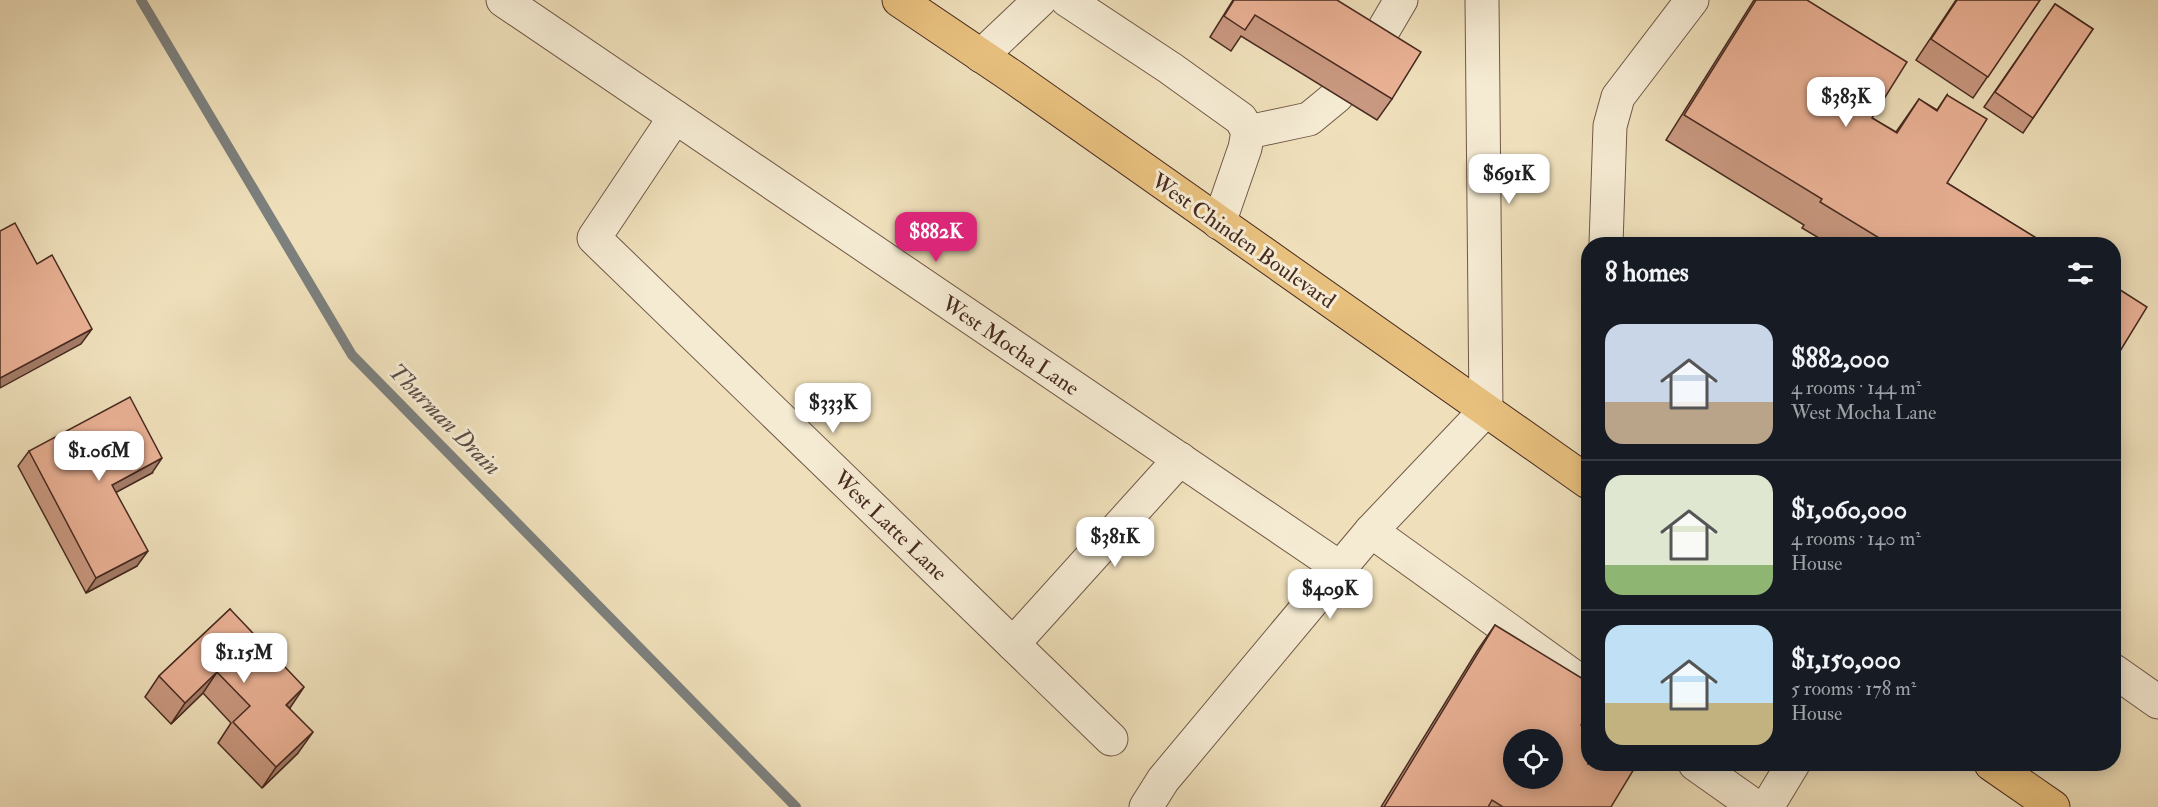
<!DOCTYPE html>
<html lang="en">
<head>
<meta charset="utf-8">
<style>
	body { margin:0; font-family:"IM FELL Double Pica",serif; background:#242831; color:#f1f3f6; height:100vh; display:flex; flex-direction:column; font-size:22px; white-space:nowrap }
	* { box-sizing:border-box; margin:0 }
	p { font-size:20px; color:#9ea1a6 }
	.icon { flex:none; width:33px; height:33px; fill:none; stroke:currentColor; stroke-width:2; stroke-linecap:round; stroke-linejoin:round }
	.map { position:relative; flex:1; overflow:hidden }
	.details { position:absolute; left:1581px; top:237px; width:540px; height:534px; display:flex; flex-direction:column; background:#171b24; border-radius:24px; box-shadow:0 3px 15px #0003 }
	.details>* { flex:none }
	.controls { position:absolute; left:1503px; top:729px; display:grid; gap:12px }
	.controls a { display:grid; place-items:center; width:60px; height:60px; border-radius:50%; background:#171b24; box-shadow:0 3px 15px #0003; font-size:30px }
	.price { position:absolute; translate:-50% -51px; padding:0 14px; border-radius:12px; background:#fff; color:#222; font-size:20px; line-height:39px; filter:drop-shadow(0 2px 3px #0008) }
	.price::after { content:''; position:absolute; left:50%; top:36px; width:18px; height:14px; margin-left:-9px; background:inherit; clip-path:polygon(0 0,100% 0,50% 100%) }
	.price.current { background:#db2777; color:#fff }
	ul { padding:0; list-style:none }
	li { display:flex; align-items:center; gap:18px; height:150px; padding:0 24px }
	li+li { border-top:2px solid #363941 }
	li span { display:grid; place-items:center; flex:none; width:168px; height:120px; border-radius:18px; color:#555 }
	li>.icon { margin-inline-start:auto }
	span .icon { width:72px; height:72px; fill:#fffc; stroke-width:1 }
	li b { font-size:26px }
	h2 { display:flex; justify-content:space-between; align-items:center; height:72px; padding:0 24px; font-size:26px }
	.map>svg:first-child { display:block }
</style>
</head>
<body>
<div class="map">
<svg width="2158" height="807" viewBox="0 0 2158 807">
	<rect width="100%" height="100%" fill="#efe0bb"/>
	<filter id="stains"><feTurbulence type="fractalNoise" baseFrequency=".00333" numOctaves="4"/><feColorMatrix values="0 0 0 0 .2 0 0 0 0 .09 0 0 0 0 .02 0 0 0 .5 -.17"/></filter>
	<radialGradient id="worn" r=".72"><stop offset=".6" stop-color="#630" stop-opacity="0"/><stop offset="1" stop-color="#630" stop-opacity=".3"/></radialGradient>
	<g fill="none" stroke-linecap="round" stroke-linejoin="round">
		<polyline stroke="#7c807e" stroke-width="10" points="141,0 352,355 796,807"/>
		<defs>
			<g id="minor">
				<polyline points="503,0 1340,568"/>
				<polyline points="1067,0 1170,68 1241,119 1248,132 1245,148 1219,223"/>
				<polyline points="1371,51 1401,0"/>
				<polyline points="981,56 1040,0"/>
				<polyline points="675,117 594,238 1111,739"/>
				<polyline points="1248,132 1309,119 1337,96"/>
				<polyline points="1606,244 1610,126 1618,97 1692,0"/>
				<polyline points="1371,531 1588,687"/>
				<polyline points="1013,644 1180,459"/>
				<polyline points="2114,671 2158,702"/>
				<polyline points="1695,764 1756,807"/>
				<polyline points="1146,807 1163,780 1371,531 1486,410 1482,0"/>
				<polyline points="1767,807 1793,764"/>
			</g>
			<g id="major">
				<polyline points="899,0 1013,77 1588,482"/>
				<polyline points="1991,764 2053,807"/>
			</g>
		</defs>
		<use href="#minor" stroke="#715847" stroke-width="35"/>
		<use href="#major" stroke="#472a20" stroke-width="35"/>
		<use href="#minor" stroke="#f5ebd3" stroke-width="33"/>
		<use href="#major" stroke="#e8c07e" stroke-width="33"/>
	</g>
	<g fill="#c99880" stroke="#472a20" stroke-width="1.5">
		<polygon points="1233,0 1337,0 1392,99 1377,120 1241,36 1231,51 1210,37"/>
		<polygon points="1754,0 1807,0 1872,118 1896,132 1919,99 1937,110 1947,95 1947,183 2046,244 1829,244 1802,228 1804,225 1666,140"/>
		<polygon points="1956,0 2040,0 1973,98 1916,60"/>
		<polygon points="2055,4 2093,29 2023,133 1984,107"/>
		<polygon points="29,451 152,473 116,492 137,566 86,593 18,466"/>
		<polygon points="230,609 290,708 298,753 262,788 218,743 231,723 203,693 171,724 145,697 159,676"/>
		<polygon points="1495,625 1581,725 1611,807 1381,807 1477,651"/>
	</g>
	<g fill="#a47c68" stroke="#472a20" stroke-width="1.5">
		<polygon points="92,329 81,344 0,388 0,378"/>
		<polygon points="162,458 152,473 102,500 112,485"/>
		<polygon points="148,551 137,566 86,593 96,578"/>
		<polygon points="217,672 203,693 171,724 185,703"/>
		<polygon points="304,687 290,708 286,705"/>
		<polygon points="313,732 298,753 262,788 276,767"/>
	</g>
	<g fill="#eab195" stroke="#472a20" stroke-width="1.5" fill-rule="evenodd">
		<polygon points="1234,0 1337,0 1421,52 1392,99 1255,15 1245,30 1224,16"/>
		<polygon points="1756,0 1807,0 1907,62 1872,118 1897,133 1919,99 1937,111 1947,95 1987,119 1947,183 2046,244 1889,244 1820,202 1822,199 1684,115"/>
		<polygon points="1957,0 2040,0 1988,77 1931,39"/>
		<polygon points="2055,4 2093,29 2033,118 1995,92"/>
		<polygon points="15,223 37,264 52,255 92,329 0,378 0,231"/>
		<polygon points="2114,286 2147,307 2114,361"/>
		<polygon points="130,397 162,458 112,485 148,551 96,578 29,451"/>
		<polygon points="230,609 304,687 286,705 313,732 276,767 233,722 250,706 217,672 185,703 159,676"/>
		<path d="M1495 625 1588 682V712L1581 725 1588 730V764H1637L1611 807H1503L1492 800 1488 807H1384ZM1514 740H1552V778H1514Z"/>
	</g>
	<g text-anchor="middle" stroke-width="6" stroke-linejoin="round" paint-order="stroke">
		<g font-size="22" fill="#472a20" stroke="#f5ebd3">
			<text transform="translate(1244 240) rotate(35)" y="8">West Chinden Boulevard</text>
			<text transform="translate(1011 345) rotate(34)" y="8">West Mocha Lane</text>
			<text transform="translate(891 525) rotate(44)" y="8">West Latte Lane</text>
		</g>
		<g font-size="24" font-style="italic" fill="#5d4e47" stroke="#f5ebd3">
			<text transform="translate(445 419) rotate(45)" y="8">Thurman Drain</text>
		</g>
	</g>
	<rect width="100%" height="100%" filter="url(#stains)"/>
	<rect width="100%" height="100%" fill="url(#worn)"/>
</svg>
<div class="controls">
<a><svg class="icon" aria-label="locate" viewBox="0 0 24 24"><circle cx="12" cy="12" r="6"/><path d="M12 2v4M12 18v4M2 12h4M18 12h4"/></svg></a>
</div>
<b class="price" style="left:1846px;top:128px">$383K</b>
<b class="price" style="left:1509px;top:205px">$691K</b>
<b class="price current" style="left:936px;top:263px">$882K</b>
<b class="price" style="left:833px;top:434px">$333K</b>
<b class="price" style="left:99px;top:482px">$1.06M</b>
<b class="price" style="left:1115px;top:568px">$381K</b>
<b class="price" style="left:1330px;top:620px">$409K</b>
<b class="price" style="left:244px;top:684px">$1.15M</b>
<section class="details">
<h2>8 homes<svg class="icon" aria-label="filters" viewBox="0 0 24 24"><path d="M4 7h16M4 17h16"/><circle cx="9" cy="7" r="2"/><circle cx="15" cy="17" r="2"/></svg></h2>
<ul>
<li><span style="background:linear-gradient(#c9d6e8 65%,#b9a48a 0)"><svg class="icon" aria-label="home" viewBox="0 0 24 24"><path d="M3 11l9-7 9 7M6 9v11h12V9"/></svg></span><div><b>$882,000</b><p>4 rooms · 144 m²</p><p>West Mocha Lane</p></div></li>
<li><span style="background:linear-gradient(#dfe7d0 75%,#8fb573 0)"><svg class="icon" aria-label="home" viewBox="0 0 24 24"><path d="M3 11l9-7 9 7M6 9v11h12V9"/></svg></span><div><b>$1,060,000</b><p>4 rooms · 140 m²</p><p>House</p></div></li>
<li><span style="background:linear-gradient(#bfe0f5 65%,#c2b280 0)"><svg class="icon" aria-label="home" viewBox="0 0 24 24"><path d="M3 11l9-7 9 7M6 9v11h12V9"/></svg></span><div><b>$1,150,000</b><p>5 rooms · 178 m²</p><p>House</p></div></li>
</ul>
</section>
</div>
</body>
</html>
